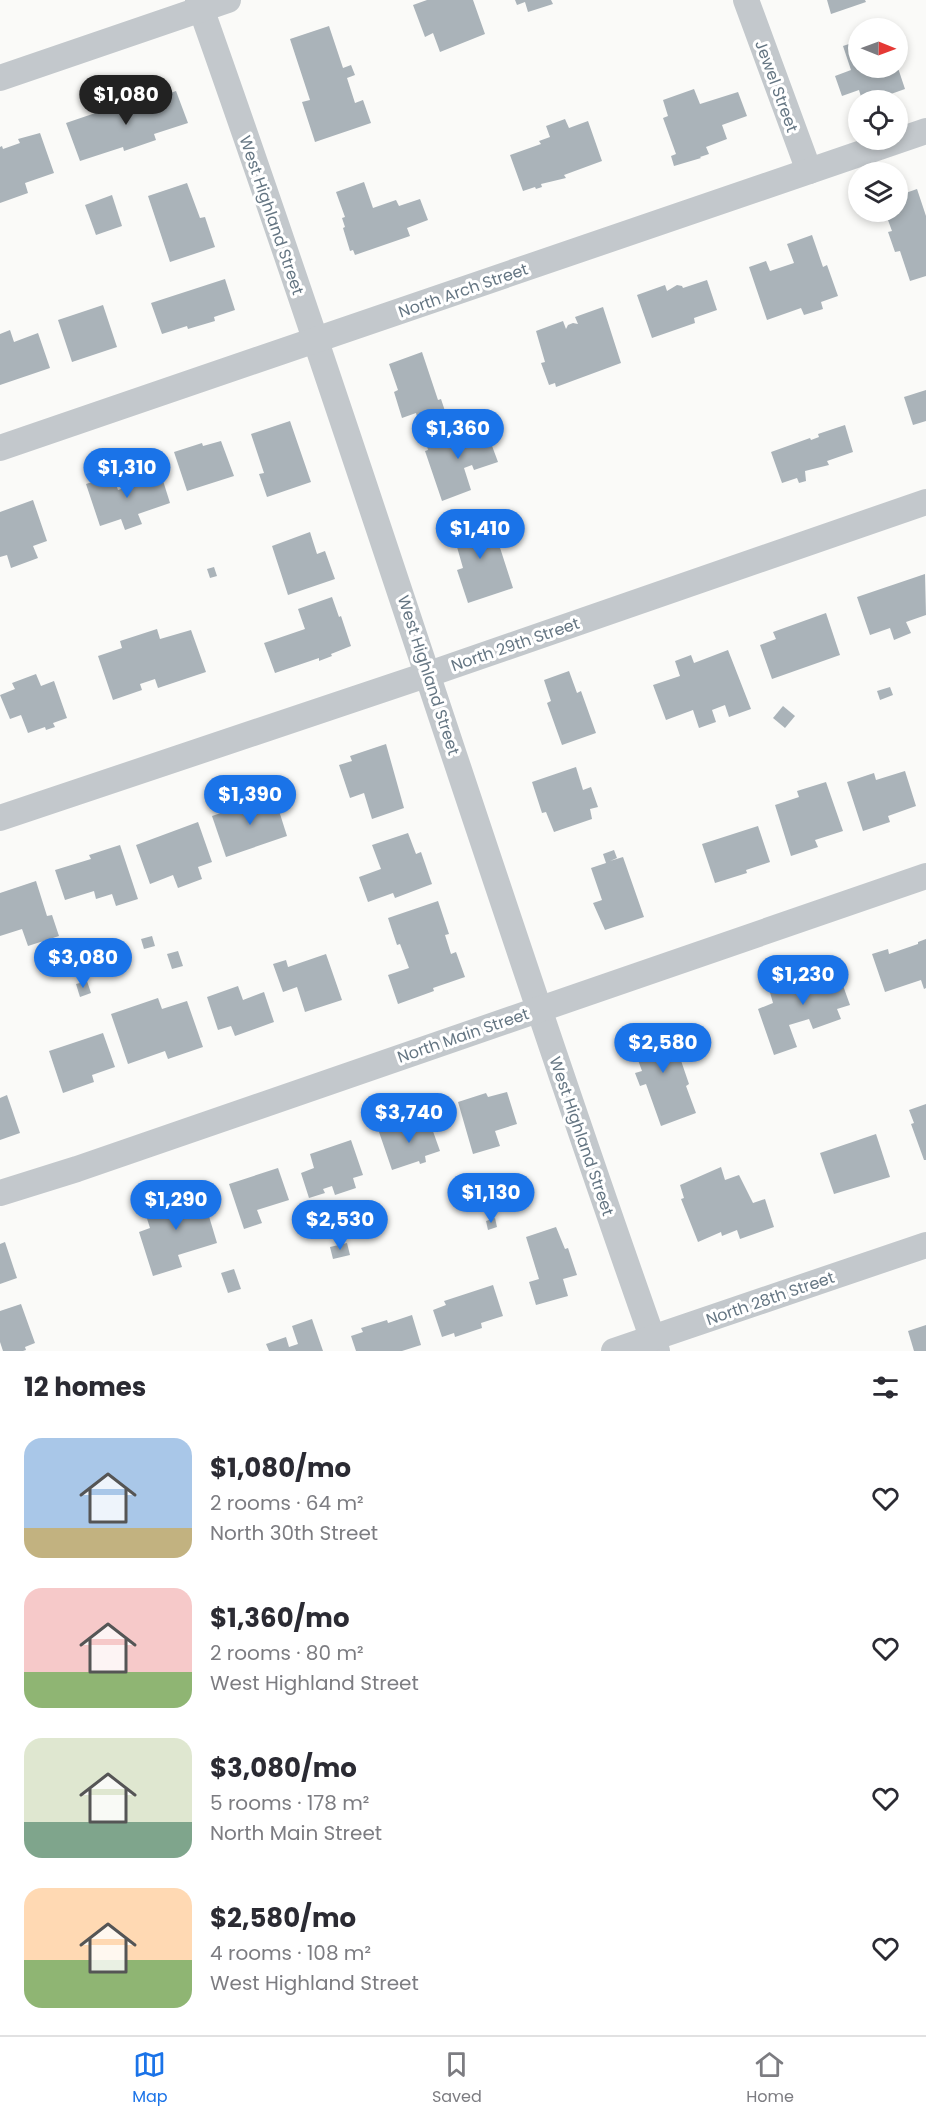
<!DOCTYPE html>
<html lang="en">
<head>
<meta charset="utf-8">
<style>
	body { margin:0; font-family:Poppins,sans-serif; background:#f2f2f3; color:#2b2b33; height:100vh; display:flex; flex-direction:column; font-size:22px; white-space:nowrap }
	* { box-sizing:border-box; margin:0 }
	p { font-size:20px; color:#7c7c81 }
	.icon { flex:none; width:33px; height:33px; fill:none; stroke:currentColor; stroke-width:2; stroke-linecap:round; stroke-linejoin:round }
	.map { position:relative; height:1351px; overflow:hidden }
	.drawer { display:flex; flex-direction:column; background:#fff; flex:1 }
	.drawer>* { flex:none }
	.needle { width:39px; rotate:91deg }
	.tools { position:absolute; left:848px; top:18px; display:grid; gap:12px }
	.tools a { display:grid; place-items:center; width:60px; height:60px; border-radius:50%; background:#fff; box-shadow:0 3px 9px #0003; font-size:30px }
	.price { position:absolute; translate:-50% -51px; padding:0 14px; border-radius:21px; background:#1a73e8; color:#fff; font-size:20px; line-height:39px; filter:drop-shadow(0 2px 3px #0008) }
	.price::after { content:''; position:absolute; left:50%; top:36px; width:18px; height:14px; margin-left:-9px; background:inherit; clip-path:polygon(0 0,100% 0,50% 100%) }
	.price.selected { background:#222; color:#fff }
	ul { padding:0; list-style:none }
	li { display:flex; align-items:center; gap:18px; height:150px; padding:0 24px }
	li span { display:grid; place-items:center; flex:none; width:168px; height:120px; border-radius:18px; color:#555 }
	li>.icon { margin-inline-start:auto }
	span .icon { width:72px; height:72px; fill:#fffc; stroke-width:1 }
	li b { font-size:26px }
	h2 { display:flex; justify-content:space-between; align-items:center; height:72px; padding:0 24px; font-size:26px }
	.menu { display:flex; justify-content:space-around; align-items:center; height:84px; border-top:2px solid #e1e1e2; background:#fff; font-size:16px; color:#7c7c81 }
	.menu a { display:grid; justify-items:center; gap:3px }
	.menu .selected { color:#1a73e8 }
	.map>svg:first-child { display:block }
</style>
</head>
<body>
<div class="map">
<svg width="926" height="1351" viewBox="0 0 926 1351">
	<rect width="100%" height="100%" fill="#fafaf8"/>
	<g fill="#aab3b9">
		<polygon points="427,0 473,0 485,34 440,52 433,33 425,37 413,5"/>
		<polygon points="515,0 551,0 553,4 528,12 525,2 517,5"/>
		<polygon points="827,0 865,0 866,2 831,14"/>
		<polygon points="329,26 343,68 351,65 355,75 347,78 355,103 363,100 371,123 315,142 302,102 310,100 290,39"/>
		<polygon points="858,41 858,68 898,68 905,89 874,100 862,100 859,90 842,96 835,76 851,70 843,46"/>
		<polygon points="694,89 700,104 738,92 747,116 722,125 727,139 706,147 709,154 700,157 701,158 674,166 671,156 676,154 663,118 668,116 663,100"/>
		<polygon points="176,91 188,123 154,134 156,140 124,151 123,147 80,161 66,123 110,108 111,113"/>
		<polygon points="565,119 569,128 588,121 602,161 564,175 566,178 541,184 542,187 536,189 535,187 523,191 510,155 541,144 539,141 550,137 546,126"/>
		<polygon points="40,133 54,173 25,183 28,193 0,203 0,147 2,146 3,149 20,143 18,139"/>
		<polygon points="364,182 373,208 396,200 399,206 420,199 428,220 407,228 410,236 355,255 353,250 350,251 343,228 345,227 342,218 345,217 336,192"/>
		<polygon points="187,183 200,218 205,217 215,247 170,262 148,196"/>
		<polygon points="917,189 926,216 926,276 910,281 900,251 895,252 888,232 892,231 885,212 897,212 897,196"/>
		<polygon points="112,195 122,226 96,235 85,205"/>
		<polygon points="812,235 823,267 827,265 838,296 821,302 823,309 804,315 801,308 767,320 749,267 766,261 770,271 794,263 787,244"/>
		<polygon points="225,279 235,310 214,317 215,321 188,329 187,326 162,334 151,303"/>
		<polygon points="707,280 717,310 694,318 695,323 652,338 637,295 665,285 667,291 677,285 682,286 683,288"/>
		<polygon points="103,305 117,347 72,362 58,320"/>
		<polygon points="603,307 621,363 556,387 555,383 549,385 541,363 545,362 536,331 563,321 566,329 568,325 573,323 578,324 575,317"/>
		<polygon points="10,330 14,342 38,333 50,368 0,385 0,334"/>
		<polygon points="422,352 438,400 441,399 445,411 418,420 416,413 402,418 394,392 398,390 389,364"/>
		<polygon points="926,390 926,421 913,425 904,397"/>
		<polygon points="290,421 311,482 267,497 259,474 264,473 251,434"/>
		<polygon points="845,425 853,452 827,461 829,465 805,471 806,481 799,483 797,478 782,483 771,452 810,438 811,440 819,437 818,434"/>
		<polygon points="485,427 498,462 474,470 472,465 464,468 471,490 442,501 425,451 428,450 426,442 451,434 453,438"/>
		<polygon points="221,441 234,476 187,491 174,452 202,443 203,446"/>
		<polygon points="160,471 170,503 138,514 142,524 125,530 121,519 100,526 86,484 113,475 118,490 139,483 138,479"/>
		<polygon points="33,500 47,541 33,546 38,558 11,568 7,555 0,557 0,512"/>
		<polygon points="486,515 490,527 493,526 513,588 468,603 457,570 463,568 451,526"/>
		<polygon points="310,532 317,554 325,551 335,579 288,595 272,546"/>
		<polygon points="214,567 217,576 210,578 207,569"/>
		<polygon points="925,574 926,615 906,622 911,633 894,640 890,628 870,635 857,597"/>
		<polygon points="332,597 339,617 341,616 351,646 331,654 332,656 319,661 319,658 275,673 264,643 305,629 298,609"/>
		<polygon points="826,613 840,655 772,679 760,645 776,639 773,632"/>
		<polygon points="157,629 160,639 191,630 206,672 158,688 155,679 140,684 142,690 113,700 98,656 122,648 120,641"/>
		<polygon points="728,650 751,709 729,717 725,705 712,710 716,722 699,728 693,710 666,720 653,685 680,676 675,661 691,655 694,663"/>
		<polygon points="569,671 577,693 581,691 596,733 562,745 547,703 551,701 544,680"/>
		<polygon points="36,674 41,686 54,681 67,718 53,723 55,727 46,730 45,727 28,733 21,715 10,719 0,695 15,689 12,683"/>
		<polygon points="890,687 893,695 880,700 877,691"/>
		<polygon points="783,706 795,716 785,728 773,718"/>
		<polygon points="386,744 404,808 372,819 364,793 350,798 339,765 352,761 350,756"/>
		<polygon points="576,767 583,790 591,787 598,807 590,809 592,819 554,832 546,812 542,813 532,782"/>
		<polygon points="905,771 916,806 888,816 890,822 863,831 847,782 874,773 876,780"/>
		<polygon points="826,782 843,831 815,840 818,847 791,856 775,805 799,797 797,791"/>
		<polygon points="274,795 287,836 226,857 212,816"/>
		<polygon points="198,822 212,862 198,867 202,879 178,888 173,875 150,884 136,845"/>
		<polygon points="758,826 770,862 746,870 747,873 715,883 702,844"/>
		<polygon points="408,833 416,854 421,852 432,884 395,898 393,893 368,902 359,877 381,869 372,845"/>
		<polygon points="120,845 138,899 116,906 112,894 96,899 94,891 65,900 55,870 91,859 89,855"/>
		<polygon points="614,850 617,858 610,861 623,857 644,917 605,930 593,903 602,900 591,868 606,863 603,854"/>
		<polygon points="36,881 47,916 52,915 59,936 28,946 22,929 0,936 0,893"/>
		<polygon points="438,901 449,934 445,935 451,954 456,952 465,977 433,988 434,991 398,1004 388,975 409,968 400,944 397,945 388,918"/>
		<polygon points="152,936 155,946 144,949 141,939"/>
		<polygon points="926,939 926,988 924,989 921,980 885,992 872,954 888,949 889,954 918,944 918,942"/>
		<polygon points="178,951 183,966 172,969 167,954"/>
		<polygon points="326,954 342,1000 305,1012 297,987 283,992 273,964 286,960 288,967"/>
		<polygon points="836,966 850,1005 837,1009 841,1019 813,1029 809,1019 789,1025 797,1047 774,1055 758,1009 773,1003 769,989"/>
		<polygon points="87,981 91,993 80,997 76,984"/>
		<polygon points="238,986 243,1000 264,992 274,1022 235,1036 231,1026 218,1030 207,997"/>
		<polygon points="158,998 162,1009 187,1001 203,1047 168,1059 165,1051 128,1064 111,1014"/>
		<polygon points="665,1023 672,1044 675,1043 689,1084 686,1086 696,1113 661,1126 646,1084 640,1086 635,1073 642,1071 629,1035"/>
		<polygon points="103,1033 115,1067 92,1075 94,1082 63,1093 49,1051"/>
		<polygon points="507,1092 517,1124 495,1131 500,1146 473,1154 458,1102 486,1093 488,1097"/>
		<polygon points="7,1095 20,1133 0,1140 0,1098"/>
		<polygon points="926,1104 926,1160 924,1160 911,1124 914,1123 909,1110"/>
		<polygon points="429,1120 440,1151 425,1156 426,1162 420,1164 419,1161 392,1170 379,1132 404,1123 405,1128"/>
		<polygon points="876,1134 890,1177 834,1194 820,1153"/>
		<polygon points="351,1140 363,1175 353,1178 356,1188 335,1195 332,1186 323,1189 325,1193 309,1198 301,1173 314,1168 310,1154"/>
		<polygon points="721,1167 725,1180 739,1175 753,1203 765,1199 774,1227 740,1239 737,1230 722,1236 721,1232 698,1242 681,1199 684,1198 680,1185"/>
		<polygon points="278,1168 289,1200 257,1210 262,1223 244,1229 229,1184"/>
		<polygon points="202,1193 217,1243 178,1255 182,1267 153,1276 139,1232 150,1228 143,1206 174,1196 176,1202"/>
		<polygon points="495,1218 497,1227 488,1230 486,1221"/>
		<polygon points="556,1227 565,1249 568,1248 577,1275 563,1279 568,1296 536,1305 529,1282 539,1279 526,1237"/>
		<polygon points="5,1242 17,1278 0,1284 0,1244"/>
		<polygon points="347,1243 350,1255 333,1259 330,1247"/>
		<polygon points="234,1269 241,1289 228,1293 221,1273"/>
		<polygon points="493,1285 503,1316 481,1323 482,1328 455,1337 454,1333 442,1337 433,1310 446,1305 444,1301"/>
		<polygon points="21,1304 35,1343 25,1347 26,1350 23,1351 3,1351 0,1342 0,1311"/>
		<polygon points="412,1315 421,1345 402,1351 356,1351 351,1336 363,1332 361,1328 387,1320 388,1323"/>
		<polygon points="312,1319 323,1351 269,1351 266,1344 286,1337 289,1347 298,1344 292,1326"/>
		<polygon points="926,1325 926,1351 914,1351 908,1331"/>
	</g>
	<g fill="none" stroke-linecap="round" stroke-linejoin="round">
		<g stroke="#c3c8cc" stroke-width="26">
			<path d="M198 0C357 448 498 902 657 1351"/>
			<polyline points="746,0 809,171"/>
			<polyline points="0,78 228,0"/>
			<polyline points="0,448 926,131"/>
			<polyline points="0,818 429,674 926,502"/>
			<polyline points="0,1193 77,1169 926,876"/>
			<polyline points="614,1351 926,1245"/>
		</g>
	</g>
	<g text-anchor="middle" stroke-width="6" stroke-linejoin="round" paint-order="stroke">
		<g font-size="16" fill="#657683" stroke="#fff">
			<text transform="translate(777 86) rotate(70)" y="6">Jewel Street</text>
			<text transform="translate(272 215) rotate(71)" y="6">West Highland Street</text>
			<text transform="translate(463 290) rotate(-19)" y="6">North Arch Street</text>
			<text transform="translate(515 644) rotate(-19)" y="6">North 29th Street</text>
			<text transform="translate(429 675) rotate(72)" y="6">West Highland Street</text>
			<text transform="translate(463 1035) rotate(-19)" y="6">North Main Street</text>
			<text transform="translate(582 1136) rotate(71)" y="6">West Highland Street</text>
			<text transform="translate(770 1298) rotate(-19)" y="6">North 28th Street</text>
		</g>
	</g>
</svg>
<div class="tools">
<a><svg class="needle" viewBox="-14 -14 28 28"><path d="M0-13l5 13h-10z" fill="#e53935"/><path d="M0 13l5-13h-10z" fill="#7c7c81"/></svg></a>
<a><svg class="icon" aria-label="locate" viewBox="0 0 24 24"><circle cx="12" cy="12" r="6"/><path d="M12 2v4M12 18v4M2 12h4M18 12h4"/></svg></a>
<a><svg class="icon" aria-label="layers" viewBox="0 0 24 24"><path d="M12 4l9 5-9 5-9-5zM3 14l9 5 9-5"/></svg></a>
</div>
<b class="price selected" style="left:126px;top:126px">$1,080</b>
<b class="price" style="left:458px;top:460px">$1,360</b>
<b class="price" style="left:127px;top:499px">$1,310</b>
<b class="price" style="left:480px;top:560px">$1,410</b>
<b class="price" style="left:250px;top:826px">$1,390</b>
<b class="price" style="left:83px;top:989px">$3,080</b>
<b class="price" style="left:803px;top:1006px">$1,230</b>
<b class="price" style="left:663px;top:1074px">$2,580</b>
<b class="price" style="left:409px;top:1144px">$3,740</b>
<b class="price" style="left:491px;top:1224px">$1,130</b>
<b class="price" style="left:176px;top:1231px">$1,290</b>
<b class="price" style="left:340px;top:1251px">$2,530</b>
</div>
<section class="drawer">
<h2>12 homes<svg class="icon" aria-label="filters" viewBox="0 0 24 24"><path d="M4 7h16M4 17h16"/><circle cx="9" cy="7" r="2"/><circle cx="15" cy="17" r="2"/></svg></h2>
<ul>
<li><span style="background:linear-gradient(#a9c7e8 75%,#c2b280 0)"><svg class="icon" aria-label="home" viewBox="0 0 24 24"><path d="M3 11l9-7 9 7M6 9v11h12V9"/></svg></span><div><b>$1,080/mo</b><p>2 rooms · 64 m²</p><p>North 30th Street</p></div><svg class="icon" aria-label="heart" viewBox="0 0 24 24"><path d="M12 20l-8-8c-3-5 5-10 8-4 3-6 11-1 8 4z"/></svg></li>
<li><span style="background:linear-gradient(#f6c9c9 70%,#8fb573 0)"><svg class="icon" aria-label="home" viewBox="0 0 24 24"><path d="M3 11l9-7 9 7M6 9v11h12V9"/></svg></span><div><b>$1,360/mo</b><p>2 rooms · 80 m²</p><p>West Highland Street</p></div><svg class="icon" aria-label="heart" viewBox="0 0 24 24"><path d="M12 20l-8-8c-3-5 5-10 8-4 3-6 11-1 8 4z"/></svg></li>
<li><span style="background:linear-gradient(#dfe7d0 70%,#7fa58c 0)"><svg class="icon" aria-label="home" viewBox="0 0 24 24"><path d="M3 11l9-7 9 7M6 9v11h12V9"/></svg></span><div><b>$3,080/mo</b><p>5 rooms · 178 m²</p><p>North Main Street</p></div><svg class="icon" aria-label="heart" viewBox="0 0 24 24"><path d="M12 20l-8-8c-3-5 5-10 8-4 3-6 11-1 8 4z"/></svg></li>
<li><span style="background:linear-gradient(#ffd9b3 60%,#8fb573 0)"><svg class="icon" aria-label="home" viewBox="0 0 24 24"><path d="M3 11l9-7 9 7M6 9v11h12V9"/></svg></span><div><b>$2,580/mo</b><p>4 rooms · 108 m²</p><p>West Highland Street</p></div><svg class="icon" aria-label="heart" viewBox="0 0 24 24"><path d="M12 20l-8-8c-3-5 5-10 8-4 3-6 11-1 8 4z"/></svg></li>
</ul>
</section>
<nav class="menu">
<a class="selected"><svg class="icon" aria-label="map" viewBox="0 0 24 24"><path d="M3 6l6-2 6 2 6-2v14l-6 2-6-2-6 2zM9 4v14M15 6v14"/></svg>Map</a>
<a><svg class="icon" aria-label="saved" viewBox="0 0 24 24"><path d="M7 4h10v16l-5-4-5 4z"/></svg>Saved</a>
<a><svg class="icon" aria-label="home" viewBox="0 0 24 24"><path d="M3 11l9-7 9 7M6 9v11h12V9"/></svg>Home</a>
</nav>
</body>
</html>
